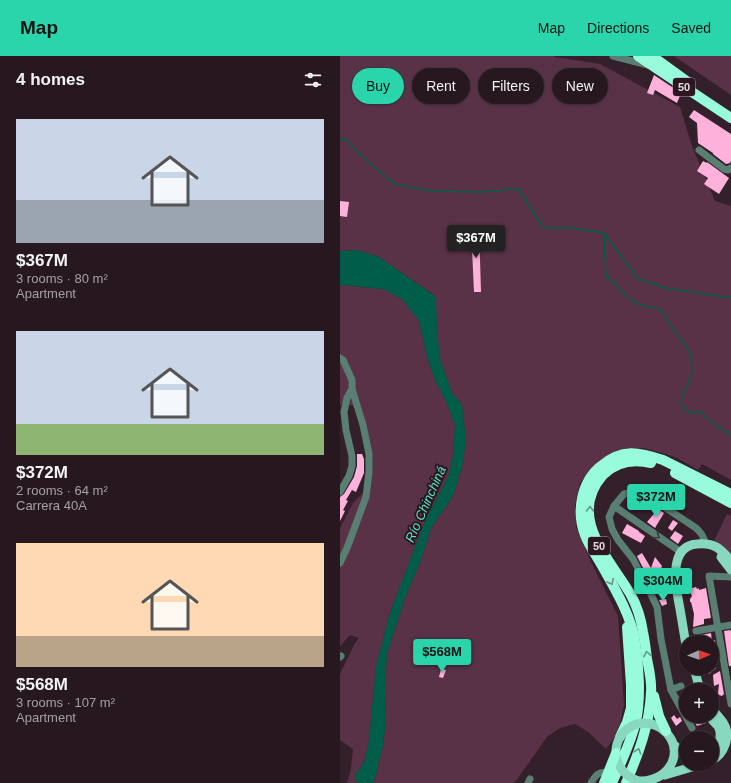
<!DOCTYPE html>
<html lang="en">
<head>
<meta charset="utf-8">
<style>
	body { margin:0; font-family:Helvetica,sans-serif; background:#33252d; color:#f1f3f6; height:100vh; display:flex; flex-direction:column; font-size:15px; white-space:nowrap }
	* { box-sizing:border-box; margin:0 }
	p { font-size:13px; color:#a4a0a5 }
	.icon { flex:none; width:22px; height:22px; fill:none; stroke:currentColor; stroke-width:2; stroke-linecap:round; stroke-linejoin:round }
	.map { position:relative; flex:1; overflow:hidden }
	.details { display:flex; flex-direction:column; background:#271820; width:340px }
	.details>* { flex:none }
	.top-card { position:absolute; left:12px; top:12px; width:319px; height:36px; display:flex; gap:8px }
	.needle { width:26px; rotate:88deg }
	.controls { position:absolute; left:339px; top:579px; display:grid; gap:8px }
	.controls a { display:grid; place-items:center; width:40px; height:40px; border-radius:50%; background:#271820; box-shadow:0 1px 3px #0004,0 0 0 1px #43373e; font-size:20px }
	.price { position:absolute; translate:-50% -34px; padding:0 9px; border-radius:4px; background:#2ad5ac; color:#111; font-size:13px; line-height:26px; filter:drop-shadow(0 1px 2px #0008) }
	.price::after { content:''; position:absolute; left:50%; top:24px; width:12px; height:9px; margin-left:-6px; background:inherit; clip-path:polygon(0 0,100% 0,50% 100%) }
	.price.on { background:#222; color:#fff }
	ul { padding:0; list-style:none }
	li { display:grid; align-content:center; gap:8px; height:212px; padding:0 16px }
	li span { display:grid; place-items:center; height:124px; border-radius:0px; color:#555 }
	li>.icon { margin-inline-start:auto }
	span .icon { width:72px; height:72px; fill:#fffc; stroke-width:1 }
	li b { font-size:17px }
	h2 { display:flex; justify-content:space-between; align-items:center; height:48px; padding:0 16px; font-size:17px }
	.tag { padding:0 14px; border-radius:18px; background:#271820; box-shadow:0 1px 3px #0004,0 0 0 1px #43373e; font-size:14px; line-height:36px }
	.tag.on { background:#2ad5ac; color:#111 }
	header { display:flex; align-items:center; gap:24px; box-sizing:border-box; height:56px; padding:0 20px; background:#2ad5ac; color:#111 }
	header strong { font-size:19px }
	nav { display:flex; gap:22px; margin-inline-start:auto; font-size:14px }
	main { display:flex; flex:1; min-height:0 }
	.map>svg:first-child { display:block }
</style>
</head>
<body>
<header>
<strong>Map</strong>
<nav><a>Map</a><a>Directions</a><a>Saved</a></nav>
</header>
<main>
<section class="details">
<h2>4 homes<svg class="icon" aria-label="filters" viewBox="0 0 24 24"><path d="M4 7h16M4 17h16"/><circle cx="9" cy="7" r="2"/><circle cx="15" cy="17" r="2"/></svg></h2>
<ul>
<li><span style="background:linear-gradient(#c9d6e8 65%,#9aa5b1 0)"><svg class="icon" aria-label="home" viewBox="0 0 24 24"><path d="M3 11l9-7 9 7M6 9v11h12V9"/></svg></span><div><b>$367M</b><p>3 rooms · 80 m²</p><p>Apartment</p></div></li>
<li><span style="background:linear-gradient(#c9d6e8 75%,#8fb573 0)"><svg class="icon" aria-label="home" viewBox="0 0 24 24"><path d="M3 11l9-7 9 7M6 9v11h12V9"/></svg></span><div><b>$372M</b><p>2 rooms · 64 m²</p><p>Carrera 40A</p></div></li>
<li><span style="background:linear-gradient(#ffd9b3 75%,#b9a48a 0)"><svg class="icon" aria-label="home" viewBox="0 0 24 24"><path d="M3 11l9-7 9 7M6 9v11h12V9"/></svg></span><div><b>$568M</b><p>3 rooms · 107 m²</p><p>Apartment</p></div></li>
</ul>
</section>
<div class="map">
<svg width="391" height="727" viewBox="0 0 391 727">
	<rect width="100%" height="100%" fill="#34202b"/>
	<g fill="#593247">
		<polygon points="0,0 214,0 215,1 260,8 340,51 352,90 375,145 391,150 391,424 362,408 358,414 337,402 326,398 304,392 291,393 255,409 240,427 235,449 236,471 251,506 278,560 284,649 280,668 274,682 266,693 248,676 235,668 220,672 207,681 176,725 173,727 33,727 36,719 43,689 46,667 45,631 47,598 65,542 81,504 91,472 113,440 122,411 126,384 122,349 112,337 100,303 97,274 95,240 39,201 17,194 0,195"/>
		<polygon points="334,0 391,0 391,39"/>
		<polygon points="0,229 44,233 63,244 79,265 87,300 94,322 106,345 115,369 113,400 109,419 85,465 50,557 36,610 29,685 24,707 15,719 17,727 7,727 11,713 13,693 0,684 0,618 14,589 19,582 10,579 0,590 0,472 13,447 29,431 32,406 19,353 4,346 0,350"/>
		<polygon points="387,458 391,460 391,498 382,490 374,485"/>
	</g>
	<polygon fill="#005d49" points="17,194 39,201 96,241 97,274 100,303 112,337 122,349 126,384 122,411 113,440 91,472 81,504 65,542 47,598 45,631 46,667 43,689 36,719 33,727 17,727 15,719 24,707 29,685 36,610 50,557 85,465 109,419 113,400 115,369 106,345 94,322 87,300 79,265 63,244 44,233 0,229 0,195"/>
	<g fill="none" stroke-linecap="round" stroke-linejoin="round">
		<g stroke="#005d49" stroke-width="1.5">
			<polyline points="0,83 5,83 24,102 54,128 92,135 139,136 178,133 204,172 232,172 264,177 297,222 325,232 391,242"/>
			<path d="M264 179C265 193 264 208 267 222L274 226 284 238 292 245 304 250 317 252 323 256 332 272 349 294 351 300 352 318 347 330 342 340 341 348 345 354 351 357 359 355 370 365 391 379"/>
		</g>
	</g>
	<g fill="#feb1da">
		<polygon points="314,19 341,37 337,47 315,34 313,39 307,37"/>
		<polygon points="354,54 391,78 391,105 390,107 386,108 373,98 373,97 358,87 357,67 349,61"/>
		<polygon points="363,105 367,107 367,106 389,122 379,138 364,128 368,122 357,115"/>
		<polygon points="0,145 9,146 7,161 0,160"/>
		<polygon points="139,171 141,236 134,236 131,172"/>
		<polygon points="17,398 22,398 24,403 24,417 16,436 12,434 6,444 8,445 3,454 5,455 0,465 0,441 4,438 14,421 17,410"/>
		<polygon points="318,453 324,457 315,472 307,466"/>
		<polygon points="333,464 338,467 332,475 328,472"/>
		<polygon points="287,468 299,475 299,476 305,480 301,487 282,477"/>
		<polygon points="335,475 343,480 338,488 330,482"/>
		<polygon points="302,497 311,512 315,501 322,510 321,514 308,522 297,500"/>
		<polygon points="322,518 329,522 326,526 324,525 322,528 317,525"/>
		<polygon points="356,531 357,533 359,532 359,534 366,532 371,562 364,563 364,568 353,571 354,558 351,546 350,546 350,543 352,540 351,538 349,533"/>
		<polygon points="326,543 327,548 322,550 319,544"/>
		<polygon points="390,574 391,575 391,610 389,610 384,575"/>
		<polygon points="371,577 372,585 375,584 376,591 372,593 372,586 358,586 358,585 357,585 357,580"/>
		<polygon points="365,612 376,612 369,618"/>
		<polygon points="101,613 106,614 103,622 99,621"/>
		<polygon points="380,615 384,638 382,640 379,639 378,637 379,628 374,630 373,619"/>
		<polygon points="334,659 337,663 340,661 342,665 336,670 331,662"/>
		<polygon points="351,660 362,660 366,667 357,670"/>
	</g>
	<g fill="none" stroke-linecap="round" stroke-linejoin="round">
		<g stroke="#597f72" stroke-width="7">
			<polyline points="273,0 308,9"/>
			<polyline points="359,94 384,113 388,114 391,112"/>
			<polyline points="0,302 3,304 12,324 12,333 23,369 29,398 29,416 26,441 7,492 0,507"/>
			<polyline points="0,436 9,420 12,410 12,400 6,374 4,356 7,342 12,333"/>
			<polyline points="274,450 341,496"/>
			<polyline points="391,521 369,520 391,648"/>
			<polyline points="356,575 391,569"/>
			<polyline points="0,601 1,600"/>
			<polyline points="331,634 341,630"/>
			<path d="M352 672 331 634 321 583 317 551 308 532 293 503 278 484 272 473 269 461 274 450 284 438 294 436H302L356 472C361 477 364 480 365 488"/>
			<polyline points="188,727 190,723"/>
			<path d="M251 727C257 716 260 716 272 716"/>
		</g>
		<g stroke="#87d8be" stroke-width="9">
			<polyline points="381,501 391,514"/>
			<path d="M346 589C344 577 342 565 340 553 336 533 327 490 357 488 374 486 381 493 391 505"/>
			<polyline points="354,612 360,634"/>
			<path d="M372 653C376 658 381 663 384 668 391 680 384 699 372 704"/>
			<path d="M369 660C372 664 375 667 378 670 383 679 379 690 372 697"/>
			<polyline points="334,689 346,699"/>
			<polyline points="325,719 362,708"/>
			<path d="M298 725C337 727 349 681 312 668"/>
		</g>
		<g stroke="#98fcdc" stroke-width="10">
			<polyline points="298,0 391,62"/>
			<polyline points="312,0 348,26"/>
			<polyline points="335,417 391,447"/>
			<polyline points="314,640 319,660 326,675"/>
			<polyline points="280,681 287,666 291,652 291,629 287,571"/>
			<path d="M272 727C281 707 291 686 296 665 301 642 299 609 295 586 292 561 274 531 261 508 256 499 249 490 245 479 236 456 241 426 261 410 282 392 299 396 323 404L391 438"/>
			<path d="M286 727C298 699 310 668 311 636 312 625 309 614 307 603 306 594 305 585 303 576 301 563 297 550 291 539 270 503 226 461 263 419 276 406 293 403 311 407"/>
		</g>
		<path stroke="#87d8be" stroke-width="9" d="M298 725C261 711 274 661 312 668"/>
		<polyline stroke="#98fcdc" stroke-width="10" points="264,727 276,697"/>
	</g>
	<defs><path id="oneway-chevron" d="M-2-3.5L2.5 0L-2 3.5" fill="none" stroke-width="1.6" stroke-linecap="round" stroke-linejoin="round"/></defs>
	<g stroke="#669588">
		<use href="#oneway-chevron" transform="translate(250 453) rotate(-89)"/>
		<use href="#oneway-chevron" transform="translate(271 526) rotate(61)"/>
		<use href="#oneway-chevron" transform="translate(307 598) rotate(-99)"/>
		<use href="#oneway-chevron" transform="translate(298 695) rotate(-71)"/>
	</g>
	<use stroke="#383639" href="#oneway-chevron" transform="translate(317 480) rotate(35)"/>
	<g text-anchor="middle" stroke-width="4" stroke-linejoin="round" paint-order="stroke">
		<g fill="#2a1721" stroke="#ad9da5" stroke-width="1">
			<rect x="333" y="22" width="22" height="18" rx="3"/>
			<rect x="248" y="481" width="22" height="18" rx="3"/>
		</g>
		<g font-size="11" font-weight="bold" fill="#e5d7de">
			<text x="344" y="35">50</text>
			<text x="259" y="494">50</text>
		</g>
		<g font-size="13" font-style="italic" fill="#59e6c0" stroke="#2a1721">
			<text transform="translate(85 448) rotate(-66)" y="5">Río Chinchiná</text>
		</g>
	</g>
</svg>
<div class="controls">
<a><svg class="needle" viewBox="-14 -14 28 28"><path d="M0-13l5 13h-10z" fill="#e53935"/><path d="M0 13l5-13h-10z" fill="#a4a0a5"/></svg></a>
<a>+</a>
<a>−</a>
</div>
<b class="price on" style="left:136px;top:203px">$367M</b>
<b class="price" style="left:316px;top:462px">$372M</b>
<b class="price" style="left:323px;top:546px">$304M</b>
<b class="price" style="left:102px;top:617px">$568M</b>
<div class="top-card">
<a class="tag on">Buy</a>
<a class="tag">Rent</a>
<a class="tag">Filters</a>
<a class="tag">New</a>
</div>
</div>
</main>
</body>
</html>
